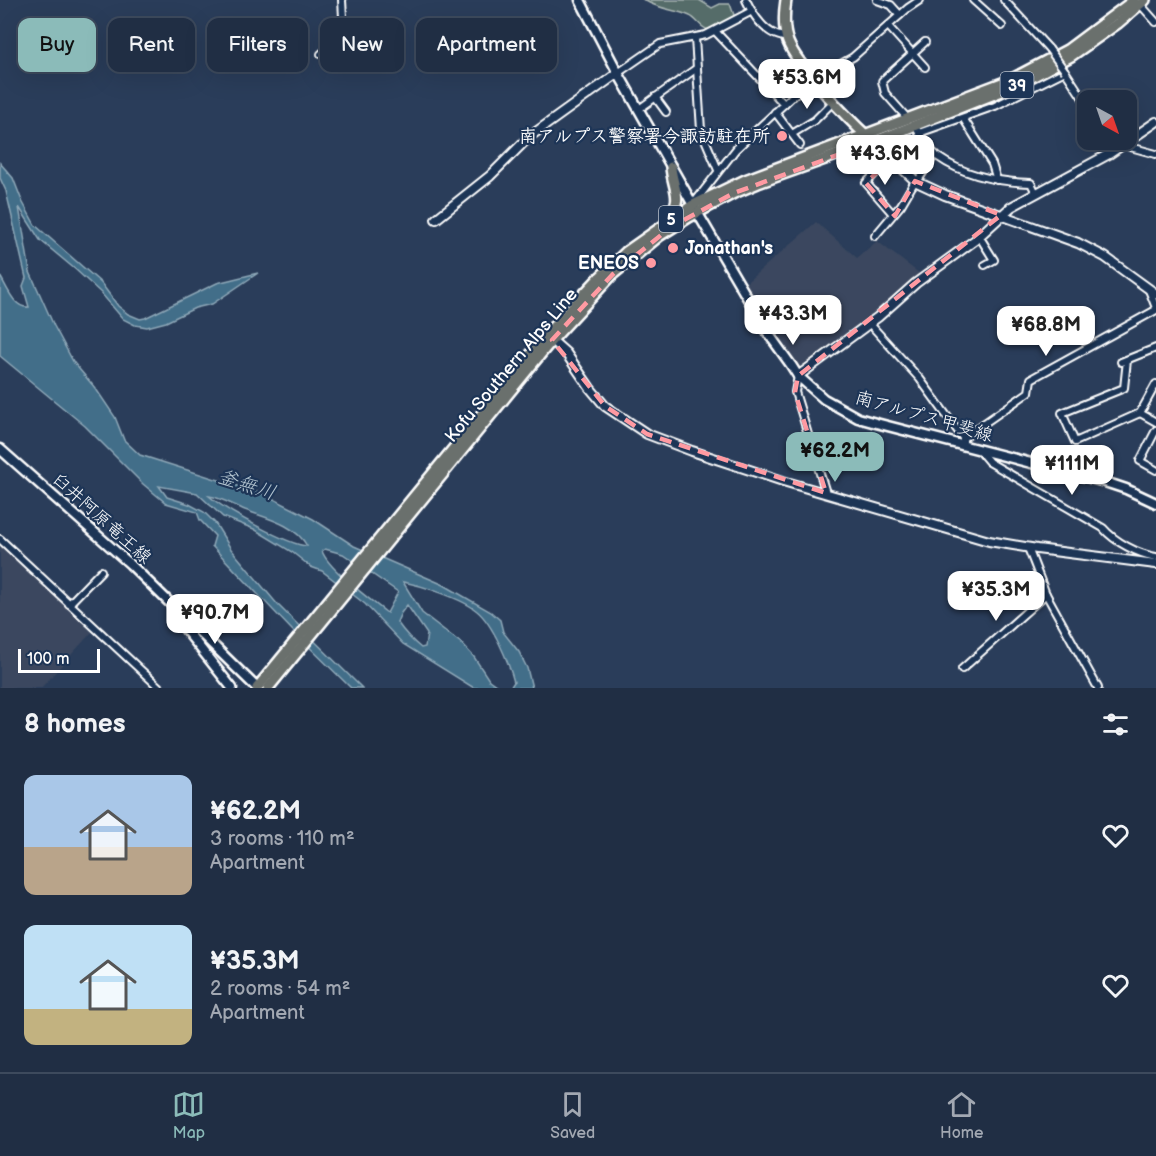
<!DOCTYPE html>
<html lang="en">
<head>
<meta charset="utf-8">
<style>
	body { margin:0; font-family:"Balsamiq Sans","Klee One",sans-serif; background:#2d3a4f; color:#f1f3f6; height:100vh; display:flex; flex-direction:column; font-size:22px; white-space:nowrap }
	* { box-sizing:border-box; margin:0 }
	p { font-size:20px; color:#a2a8b2 }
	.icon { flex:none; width:33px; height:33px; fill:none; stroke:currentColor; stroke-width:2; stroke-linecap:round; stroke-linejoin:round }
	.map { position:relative; height:688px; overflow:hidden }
	.sheet { display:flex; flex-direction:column; background:#202e44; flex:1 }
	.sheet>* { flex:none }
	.hud { position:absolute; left:18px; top:18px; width:600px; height:54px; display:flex; gap:12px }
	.needle { width:39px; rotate:140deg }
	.tools { position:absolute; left:1077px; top:90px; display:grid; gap:12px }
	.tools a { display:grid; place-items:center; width:60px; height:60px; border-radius:12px; background:#202e44; box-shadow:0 6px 24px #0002,0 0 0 2px #3d4a5d; font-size:30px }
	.scale { position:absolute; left:18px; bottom:15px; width:82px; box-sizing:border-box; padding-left:6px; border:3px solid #fff; border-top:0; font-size:16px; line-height:21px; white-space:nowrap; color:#fff; -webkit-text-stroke:4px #1d3557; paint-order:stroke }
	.price { position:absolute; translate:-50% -51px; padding:0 14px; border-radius:12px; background:#fff; color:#222; font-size:20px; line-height:39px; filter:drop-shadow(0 2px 3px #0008) }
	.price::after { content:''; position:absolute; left:50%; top:36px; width:18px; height:14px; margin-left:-9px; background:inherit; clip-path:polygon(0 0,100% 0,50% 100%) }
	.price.active { background:#8bbbb9; color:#111 }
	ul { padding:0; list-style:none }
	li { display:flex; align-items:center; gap:18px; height:150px; padding:0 24px }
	li span { display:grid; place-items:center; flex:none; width:168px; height:120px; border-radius:12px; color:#555 }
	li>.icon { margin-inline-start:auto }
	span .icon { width:72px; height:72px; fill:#fffc; stroke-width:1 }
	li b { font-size:26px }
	h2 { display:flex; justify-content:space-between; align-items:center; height:72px; padding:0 24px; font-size:26px }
	.chip { padding:0 21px; border-radius:12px; background:#202e44; box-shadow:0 6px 24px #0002,0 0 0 2px #3d4a5d; font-size:21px; line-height:54px }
	.chip.active { background:#8bbbb9; color:#111 }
	.tabs { display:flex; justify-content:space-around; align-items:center; height:84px; border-top:2px solid #3d4a5d; background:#202e44; font-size:16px; color:#a2a8b2 }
	.tabs a { display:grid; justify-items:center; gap:3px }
	.tabs .active { color:#8bbbb9 }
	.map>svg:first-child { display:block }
</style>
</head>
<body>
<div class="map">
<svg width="1156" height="688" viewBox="0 0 1156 688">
	<rect width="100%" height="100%" fill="#2a3d5a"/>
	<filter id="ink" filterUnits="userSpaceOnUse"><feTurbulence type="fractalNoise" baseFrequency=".0167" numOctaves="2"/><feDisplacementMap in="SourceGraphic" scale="12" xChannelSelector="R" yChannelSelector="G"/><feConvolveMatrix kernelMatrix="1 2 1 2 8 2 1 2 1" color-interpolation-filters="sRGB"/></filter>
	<g filter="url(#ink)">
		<g fill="#3a475e">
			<polygon points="816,222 857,258 877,241 924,277 798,376 741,287"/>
			<polygon points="0,544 92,632 41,688 0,688"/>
		</g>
		<path fill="#546c69" stroke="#aab6b4" stroke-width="1.5" d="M644 0H699L712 8 720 4H730L735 18C728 22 718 31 709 30 701 29 697 19 690 16 675 9 660 10 644 0Z"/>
		<path fill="#436e89" stroke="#8ea8b8" stroke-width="1.5" fill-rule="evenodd" d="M0 163 13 178 22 201 35 225 101 283 118 306 128 314 140 319 145 318 217 283 258 273 212 304 195 308 166 322 147 327 135 325 123 319 101 293 76 270 40 240 19 207 30 272 54 326 74 363 96 389 115 417 124 440 140 455 266 495 313 519 354 546 444 585 491 612 500 620 503 632 519 652 527 668 532 688H510L514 682C509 663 493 624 477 611 463 599 421 585 403 582L422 613 461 643 474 657 489 680 500 688H474L403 644 365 604 322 571 311 567 292 552 254 529 223 517 197 493 159 486 167 497 189 504 204 512 215 523 231 549 278 605 362 688H351L292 630 212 546 215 536 200 520 197 512 166 503 143 484 85 426 0 356V276C7 287 14 309 29 307L23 286 26 278 6 191 0 178ZM209 496C222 498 233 505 245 510 266 518 295 524 307 546 288 545 225 510 209 496ZM325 549 343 554 398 592 387 613C371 600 328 569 322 551ZM407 605 427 634 425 647 421 648C411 640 404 632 397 622L401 613Z"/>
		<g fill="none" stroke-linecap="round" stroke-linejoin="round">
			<defs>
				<g id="minor">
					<path d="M746 0C754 17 766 36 786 37"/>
					<polyline points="877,0 891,5 900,15"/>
					<polyline points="973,0 1002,26"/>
					<polyline points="1004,0 1049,49"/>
					<polyline points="1139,3 1156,22"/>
					<polyline points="888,26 925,67"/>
					<polyline points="715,31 784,104"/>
					<polyline points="695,38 701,130 718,170"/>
					<polyline points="321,54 344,35 342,0"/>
					<polyline points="618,73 660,44 706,35 752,11"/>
					<polyline points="814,79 853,57 908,8 920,0"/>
					<polyline points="655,97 666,112"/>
					<polyline points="639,109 697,68"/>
					<polyline points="775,112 800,145"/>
					<polyline points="963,118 992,164 997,180"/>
					<polyline points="908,119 885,93 882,81 925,42"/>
					<path d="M918 131C924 139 929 151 938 157 965 176 999 182 1031 183L1036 193"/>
					<polyline points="919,133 995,106 1065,71 1088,106"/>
					<polyline points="792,134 815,120 834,101"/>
					<polyline points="1112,140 1118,148"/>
					<polyline points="1123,145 1156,154"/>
					<polyline points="891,158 866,183 893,214"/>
					<polyline points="917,182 935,154"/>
					<polyline points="694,203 736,149 813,77"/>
					<polyline points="875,236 901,205 915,181"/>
					<polyline points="979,236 994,260 985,265"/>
					<polyline points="1149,290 1156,308"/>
					<polyline points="869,323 920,379 963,438 963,442"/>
					<polyline points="1127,360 1124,388 1062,413 1075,442 1140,413 1156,422"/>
					<polyline points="1121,362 1156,348"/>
					<polyline points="798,376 795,392 826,493"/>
					<polyline points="1140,413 1156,384"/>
					<polyline points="1156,430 1140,461 1156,470"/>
					<polyline points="963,438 1029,392 1031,379 1156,310"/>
					<path d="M979 450 989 462 1103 528C1115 542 1138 554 1156 557"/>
					<polyline points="0,539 160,688"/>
					<polyline points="1028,548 1046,594 1098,688"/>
					<polyline points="69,604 101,571"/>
					<polyline points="962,669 1046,594"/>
				</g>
				<g id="tertiary">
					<polyline points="873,142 917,182 945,195 1078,243 1105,257 1156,294"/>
					<polyline points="436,219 490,176 529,137 618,73"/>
					<polyline points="548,337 566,353 590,388 605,406 647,434 692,451 783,481 989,541 1037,549 1156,564"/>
					<polyline points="798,376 878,317 916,283 975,240 1011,207 1109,154 1156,122"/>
				</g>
				<g id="secondary">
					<polyline points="580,0 618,73 697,212 768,333 791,365 798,376 824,399 858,418 876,423 1105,482 1126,489 1156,503"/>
					<polyline points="0,449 130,564 257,688"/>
					<polyline points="175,612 178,620 232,688"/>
				</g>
				<g id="primary">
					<path d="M786 0C784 13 783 29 788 42 798 67 847 118 869 138"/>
					<path d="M668 215C685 201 672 186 671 167"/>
					<polyline points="257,688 554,326 598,279 626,252 693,205 745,180 1010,80 1067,50 1134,0"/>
					<polyline points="268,688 552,340 613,274 659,236 689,217 734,193 758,183 873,142 1017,85 1071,56 1118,23 1145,0"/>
				</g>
			</defs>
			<use href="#minor" stroke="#fff" stroke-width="10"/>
			<use href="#tertiary" stroke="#fff" stroke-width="12"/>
			<use href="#secondary" stroke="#fff" stroke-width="13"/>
			<use href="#primary" stroke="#fff" stroke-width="14"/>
			<use href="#minor" stroke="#1d3557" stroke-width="6"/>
			<use href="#tertiary" stroke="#1d3557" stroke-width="8"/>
			<use href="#secondary" stroke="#1d3557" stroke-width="8"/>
			<use href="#primary" stroke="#6b706d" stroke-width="9"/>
			<defs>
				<polyline id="minor-bridge" points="1049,49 1065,71"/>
			</defs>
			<use href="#minor-bridge" stroke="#fff" stroke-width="10" stroke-linecap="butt"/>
			<use href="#minor-bridge" stroke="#1d3557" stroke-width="6"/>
		</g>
	</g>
	<path fill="none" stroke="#ff9aa2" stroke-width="4.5" stroke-dasharray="12 8" stroke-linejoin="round" d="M873 142 891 158 866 183 895 216 915 181 1001 215 798 376 795 392 826 493 647 434 605 406 552 340 613 274 671 227 734 193Z"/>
	<g fill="#ff9aa2" stroke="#1d3557" stroke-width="2">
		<circle cx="782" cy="136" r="6"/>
		<circle cx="673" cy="248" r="6"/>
		<circle cx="651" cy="263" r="6"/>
	</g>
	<g text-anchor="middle" stroke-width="4.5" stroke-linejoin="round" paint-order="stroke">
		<g fill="#1d3557" stroke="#bbc2cd" stroke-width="1.5">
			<rect x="1000.5" y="72" width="33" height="26" rx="4.5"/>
			<rect x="659" y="206" width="24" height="26" rx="4.5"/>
		</g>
		<g font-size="16" font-weight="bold" fill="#fff">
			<text x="1017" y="91">39</text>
			<text x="671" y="225">5</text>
		</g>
		<g font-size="18" font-weight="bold" fill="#fff" stroke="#1d3557" text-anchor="end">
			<text x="770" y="142">南アルプス警察署今諏訪駐在所</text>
			<text x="685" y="254" text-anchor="start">Jonathan's</text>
			<text x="639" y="269">ENEOS</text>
		</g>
		<g font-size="18" fill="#fff" stroke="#1d3557">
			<text transform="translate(511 365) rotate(-50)" y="6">Kofu Southern Alps Line</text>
			<text transform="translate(924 416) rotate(16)" y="6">南アルプス甲斐線</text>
			<text transform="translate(102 518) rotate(42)" y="6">臼井阿原竜王線</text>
		</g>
		<g font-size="20" font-style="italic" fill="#b4c5d0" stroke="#1d3557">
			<text transform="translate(247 484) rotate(18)" y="7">釜無川</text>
		</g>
	</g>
</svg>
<div class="tools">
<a><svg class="needle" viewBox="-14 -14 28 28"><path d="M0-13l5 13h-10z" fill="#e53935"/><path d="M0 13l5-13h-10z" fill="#a2a8b2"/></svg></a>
</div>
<div class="scale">100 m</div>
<b class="price" style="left:807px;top:110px">¥53.6M</b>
<b class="price" style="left:885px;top:186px">¥43.6M</b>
<b class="price" style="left:793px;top:346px">¥43.3M</b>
<b class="price" style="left:1046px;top:357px">¥68.8M</b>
<b class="price active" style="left:835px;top:483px">¥62.2M</b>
<b class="price" style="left:1072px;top:496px">¥111M</b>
<b class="price" style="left:996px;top:622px">¥35.3M</b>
<b class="price" style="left:215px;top:645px">¥90.7M</b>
<div class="hud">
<a class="chip active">Buy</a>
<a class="chip">Rent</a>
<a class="chip">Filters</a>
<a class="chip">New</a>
<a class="chip">Apartment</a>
</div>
</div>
<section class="sheet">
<h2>8 homes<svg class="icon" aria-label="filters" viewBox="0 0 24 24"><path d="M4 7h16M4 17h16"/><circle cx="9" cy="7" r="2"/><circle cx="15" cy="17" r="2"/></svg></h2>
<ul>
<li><span style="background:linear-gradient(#a9c7e8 60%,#b9a48a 0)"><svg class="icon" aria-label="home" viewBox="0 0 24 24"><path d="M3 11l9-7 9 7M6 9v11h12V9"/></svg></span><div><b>¥62.2M</b><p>3 rooms · 110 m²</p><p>Apartment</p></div><svg class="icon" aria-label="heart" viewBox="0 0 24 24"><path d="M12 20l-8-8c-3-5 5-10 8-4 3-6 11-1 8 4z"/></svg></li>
<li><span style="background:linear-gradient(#bfe0f5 70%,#c2b280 0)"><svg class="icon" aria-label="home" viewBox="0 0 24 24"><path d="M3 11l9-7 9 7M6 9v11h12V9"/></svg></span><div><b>¥35.3M</b><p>2 rooms · 54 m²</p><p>Apartment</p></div><svg class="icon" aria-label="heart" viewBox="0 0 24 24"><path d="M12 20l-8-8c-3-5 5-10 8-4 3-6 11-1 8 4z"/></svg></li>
</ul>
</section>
<nav class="tabs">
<a class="active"><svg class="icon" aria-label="map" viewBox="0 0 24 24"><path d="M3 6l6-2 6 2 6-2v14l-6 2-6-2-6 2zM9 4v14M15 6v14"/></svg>Map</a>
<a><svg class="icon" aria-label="saved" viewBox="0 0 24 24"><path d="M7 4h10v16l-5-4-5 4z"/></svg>Saved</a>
<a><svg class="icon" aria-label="home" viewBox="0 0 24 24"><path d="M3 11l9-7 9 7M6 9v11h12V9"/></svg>Home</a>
</nav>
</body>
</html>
